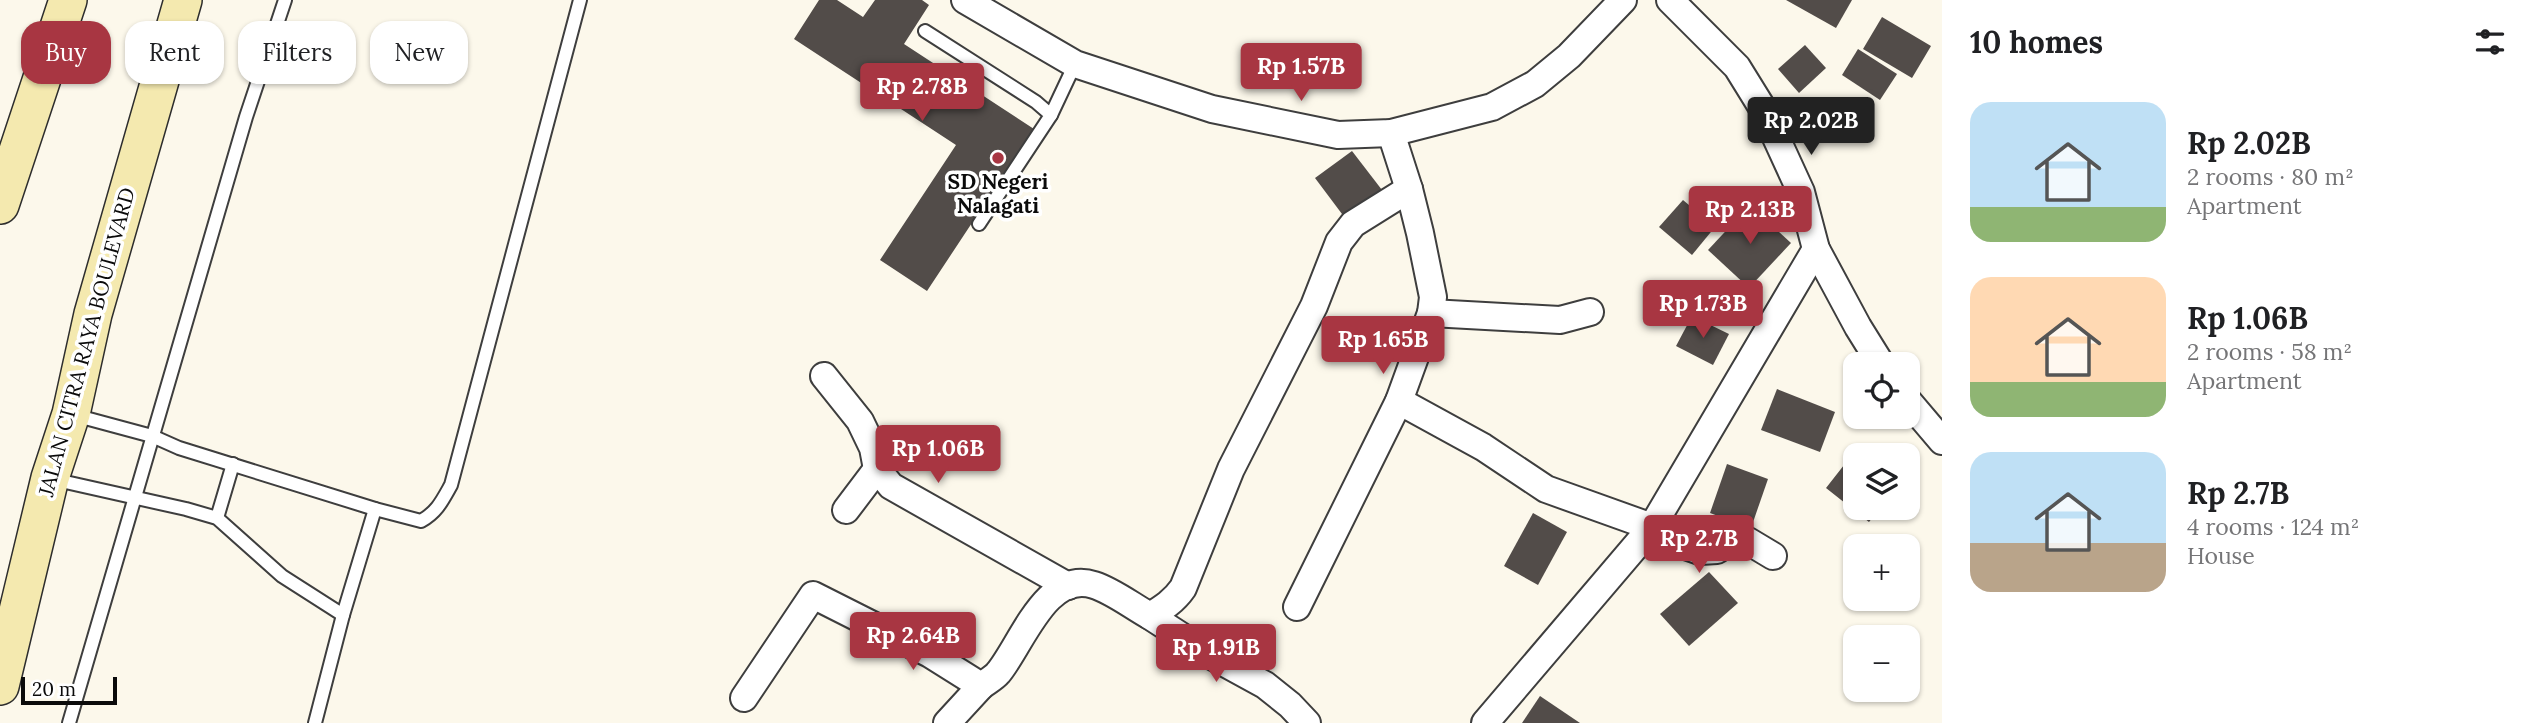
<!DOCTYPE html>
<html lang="en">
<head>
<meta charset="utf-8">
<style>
	body { margin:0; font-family:Lora,serif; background:#f6f6f6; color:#202124; height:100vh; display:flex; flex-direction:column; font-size:26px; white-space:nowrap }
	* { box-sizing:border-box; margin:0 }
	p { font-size:23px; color:#757577 }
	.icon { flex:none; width:38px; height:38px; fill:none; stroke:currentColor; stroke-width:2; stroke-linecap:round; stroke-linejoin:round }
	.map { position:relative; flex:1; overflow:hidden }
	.sheet { display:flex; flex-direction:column; background:#fff; width:595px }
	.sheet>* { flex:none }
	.guide { position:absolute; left:21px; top:21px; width:665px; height:63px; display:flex; gap:14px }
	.controls { position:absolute; left:1843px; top:352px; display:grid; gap:14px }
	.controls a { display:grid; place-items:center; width:77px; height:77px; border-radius:14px; background:#fff; box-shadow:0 2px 5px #0004; font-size:35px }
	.scale { position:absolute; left:21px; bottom:18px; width:96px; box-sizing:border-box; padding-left:7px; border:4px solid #0b0b0b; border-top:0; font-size:19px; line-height:24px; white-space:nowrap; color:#0b0b0b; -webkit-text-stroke:5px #fff; paint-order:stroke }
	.price { position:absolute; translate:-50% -60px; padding:0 16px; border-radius:7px; background:#a83642; color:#fff; font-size:23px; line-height:46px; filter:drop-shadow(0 2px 4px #0008) }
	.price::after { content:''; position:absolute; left:50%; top:42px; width:21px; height:16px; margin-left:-10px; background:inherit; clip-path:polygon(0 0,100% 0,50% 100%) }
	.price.selected { background:#222; color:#fff }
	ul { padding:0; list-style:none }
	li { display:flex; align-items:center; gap:21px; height:175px; padding:0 28px }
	li span { display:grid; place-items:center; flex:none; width:196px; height:140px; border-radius:21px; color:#555 }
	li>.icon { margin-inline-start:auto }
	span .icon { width:84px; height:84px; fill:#fffc; stroke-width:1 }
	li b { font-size:30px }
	h2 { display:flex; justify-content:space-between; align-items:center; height:84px; padding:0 28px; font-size:30px }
	.tag { padding:0 24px; border-radius:21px; background:#fff; box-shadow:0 2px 5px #0004; font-size:24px; line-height:63px }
	.tag.selected { background:#a83642; color:#fff }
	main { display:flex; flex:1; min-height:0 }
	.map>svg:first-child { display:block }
</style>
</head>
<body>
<main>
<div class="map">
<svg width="1942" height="723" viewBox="0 0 1942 723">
	<rect width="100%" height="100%" fill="#fcf8eb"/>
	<g fill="#524c49">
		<polygon points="819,0 837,0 863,17 875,0 922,0 929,5 904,44 1034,129 927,291 880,260 956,145 794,39"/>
		<polygon points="1786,0 1852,0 1836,28"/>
		<polygon points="1882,17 1931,46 1912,78 1863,49"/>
		<polygon points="1805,45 1826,68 1799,93 1778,69"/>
		<polygon points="1858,49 1897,74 1880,100 1842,75"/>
		<polygon points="1352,151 1382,190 1345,218 1315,178"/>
		<polygon points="1683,200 1715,227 1692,255 1659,227"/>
		<polygon points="1750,205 1791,243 1749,288 1708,250"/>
		<polygon points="1692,316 1729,334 1713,365 1676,346"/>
		<polygon points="1777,389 1835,412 1820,452 1761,430"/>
		<polygon points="1855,451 1858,455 1855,455 1855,508 1880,508 1869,522 1826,488"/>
		<polygon points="1727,464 1768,479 1751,528 1710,513"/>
		<polygon points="1533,513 1567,532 1538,585 1504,566"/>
		<polygon points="1709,572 1738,603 1689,646 1660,614"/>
		<polygon points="1540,696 1580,723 1522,723"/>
	</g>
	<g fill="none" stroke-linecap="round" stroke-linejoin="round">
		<defs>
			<g id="service">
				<polyline points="925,31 1036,102 1051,115 979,224"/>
				<polyline points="1051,115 1075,64"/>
				<path d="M74 415 152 436 179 448 375 509 421 521C437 512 442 501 451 485L580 0"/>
				<polyline points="52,479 186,509 217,518 282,576 343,615 315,723"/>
				<polyline points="217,518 233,464"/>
				<polyline points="343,615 375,509"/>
				<polyline points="69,723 246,117 285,0"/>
			</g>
			<g id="minor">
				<polyline points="965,0 1075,64 1212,109 1338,135 1391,133 1492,107 1535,84 1569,56 1623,0"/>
				<polyline points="1670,0 1737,67 1763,109 1801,192 1816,249 1858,327 1881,364"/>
				<polyline points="1431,313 1560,320 1590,312"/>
				<polyline points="824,376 860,421 873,448 877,469 891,486 1068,586"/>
				<polyline points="1399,401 1483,447 1546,489 1652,527 1674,542 1700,551 1717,550 1732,539 1748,541 1773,556"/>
				<polyline points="1908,401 1942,441"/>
				<polyline points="846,510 877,469"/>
				<polyline points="1297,607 1399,401 1431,313 1433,297 1420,233 1409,189 1391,133"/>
				<polyline points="1150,616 1212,656 1265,685 1290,705 1307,723"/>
				<path d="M744 698 813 595 930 654 981 686C986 682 994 678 998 673 1021 646 1046 569 1094 585 1113 591 1132 606 1150 616 1163 608 1174 601 1183 588L1231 469 1314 306 1339 242 1353 224 1409 189"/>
				<polyline points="947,723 981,686"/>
				<polyline points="1485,723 1652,527 1816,249"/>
			</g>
			<g id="secondary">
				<polyline points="0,205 68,0"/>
				<polyline points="0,686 50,478 71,414 93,314 183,0"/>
			</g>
		</defs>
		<use href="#service" stroke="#3e3e3e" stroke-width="16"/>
		<use href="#minor" stroke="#3e3e3e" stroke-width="30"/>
		<use href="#secondary" stroke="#2d2d2d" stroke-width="40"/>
		<use href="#service" stroke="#fff" stroke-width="12"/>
		<use href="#minor" stroke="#fff" stroke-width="26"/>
		<use href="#secondary" stroke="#f4e9af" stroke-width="37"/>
	</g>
	<circle fill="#a83642" stroke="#fff" stroke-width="2.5" cx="998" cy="158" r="7"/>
	<g text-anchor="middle" stroke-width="7" stroke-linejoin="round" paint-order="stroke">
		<g font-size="21" font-weight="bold" fill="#0b0b0b" stroke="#fff">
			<text x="998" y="189">SD Negeri<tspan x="998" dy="24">Nalagati</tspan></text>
		</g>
		<g font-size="21" fill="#0b0b0b" stroke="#fff">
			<text transform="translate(87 342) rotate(-75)" y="7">JALAN CITRA RAYA BOULEVARD</text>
		</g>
	</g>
</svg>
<div class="controls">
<a><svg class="icon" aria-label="locate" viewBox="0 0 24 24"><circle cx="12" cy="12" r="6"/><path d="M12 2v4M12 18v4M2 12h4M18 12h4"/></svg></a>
<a><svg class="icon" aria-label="layers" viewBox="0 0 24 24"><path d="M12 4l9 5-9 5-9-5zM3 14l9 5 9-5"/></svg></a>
<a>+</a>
<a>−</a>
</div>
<div class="scale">20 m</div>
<b class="price" style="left:1301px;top:103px">Rp 1.57B</b>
<b class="price" style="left:922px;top:123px">Rp 2.78B</b>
<b class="price selected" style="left:1811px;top:157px">Rp 2.02B</b>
<b class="price" style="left:1750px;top:246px">Rp 2.13B</b>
<b class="price" style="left:1703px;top:340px">Rp 1.73B</b>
<b class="price" style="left:1383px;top:376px">Rp 1.65B</b>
<b class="price" style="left:938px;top:485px">Rp 1.06B</b>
<b class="price" style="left:1699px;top:575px">Rp 2.7B</b>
<b class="price" style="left:913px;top:672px">Rp 2.64B</b>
<b class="price" style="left:1216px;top:684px">Rp 1.91B</b>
<div class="guide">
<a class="tag selected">Buy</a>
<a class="tag">Rent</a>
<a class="tag">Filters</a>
<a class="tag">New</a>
</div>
</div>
<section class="sheet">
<h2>10 homes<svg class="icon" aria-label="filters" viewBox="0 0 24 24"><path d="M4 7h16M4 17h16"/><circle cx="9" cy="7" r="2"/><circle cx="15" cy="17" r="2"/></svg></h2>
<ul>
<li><span style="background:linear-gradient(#bfe0f5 75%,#8fb573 0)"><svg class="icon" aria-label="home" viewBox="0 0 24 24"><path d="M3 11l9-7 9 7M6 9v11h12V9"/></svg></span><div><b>Rp 2.02B</b><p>2 rooms · 80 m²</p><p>Apartment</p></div></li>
<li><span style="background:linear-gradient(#ffd9b3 75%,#8fb573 0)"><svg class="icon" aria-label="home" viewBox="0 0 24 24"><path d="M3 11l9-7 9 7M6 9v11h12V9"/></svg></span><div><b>Rp 1.06B</b><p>2 rooms · 58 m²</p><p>Apartment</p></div></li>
<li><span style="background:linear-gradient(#bfe0f5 65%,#b9a48a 0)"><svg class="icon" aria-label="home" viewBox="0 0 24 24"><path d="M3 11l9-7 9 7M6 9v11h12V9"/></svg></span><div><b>Rp 2.7B</b><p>4 rooms · 124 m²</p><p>House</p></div></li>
</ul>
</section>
</main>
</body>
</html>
